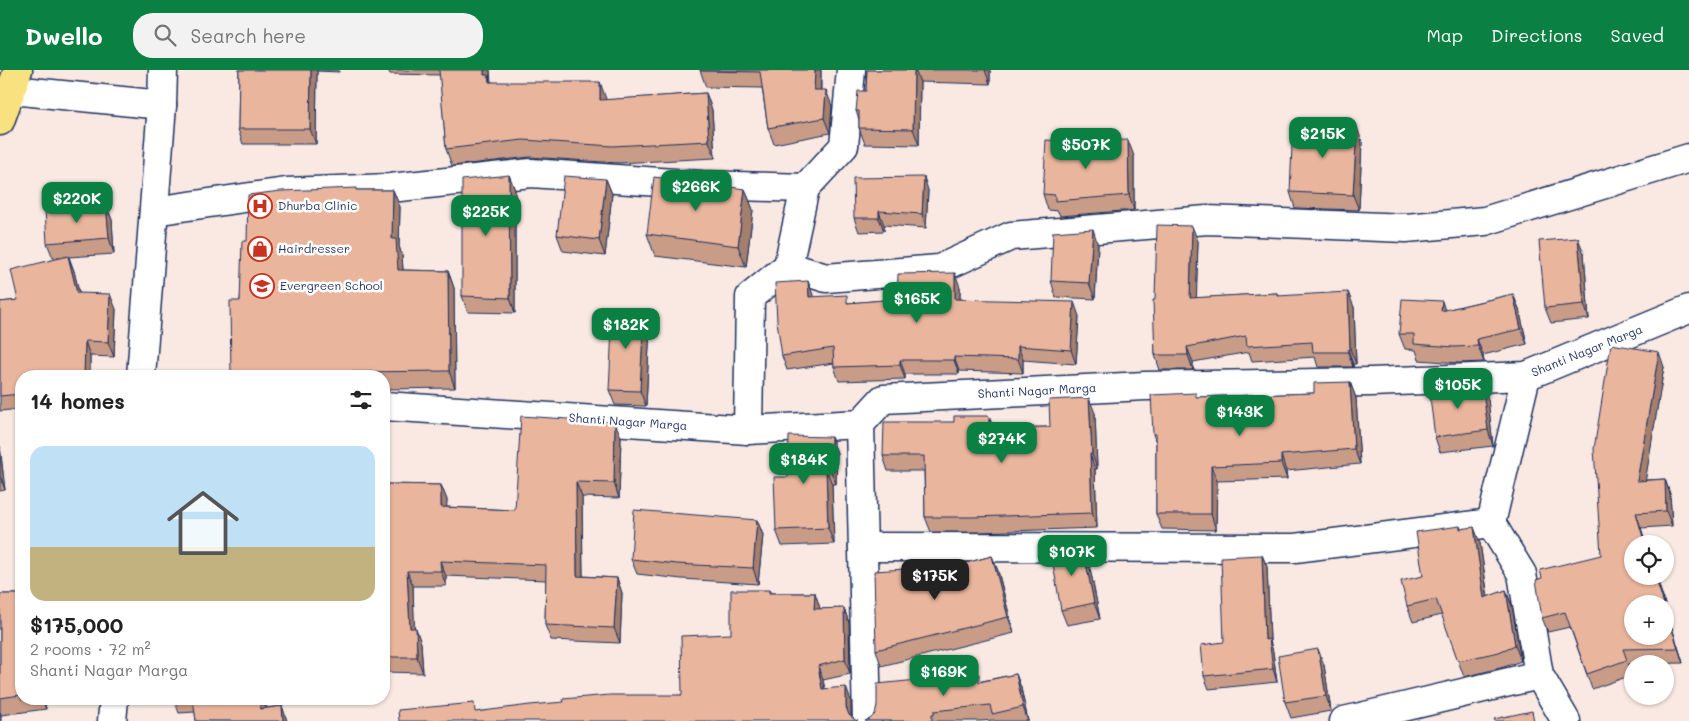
<!DOCTYPE html>
<html lang="en">
<head>
<meta charset="utf-8">
<style>
	body { margin:0; font-family:Mali,sans-serif; background:#f2f2f2; color:#222; height:100vh; display:flex; flex-direction:column; font-size:19px; white-space:nowrap }
	* { box-sizing:border-box; margin:0 }
	p { font-size:16px; color:#767676 }
	.icon { flex:none; width:28px; height:28px; fill:none; stroke:currentColor; stroke-width:2; stroke-linecap:round; stroke-linejoin:round }
	.map { position:relative; flex:1; overflow:hidden }
	.panel { position:absolute; left:15px; top:300px; width:375px; height:335px; display:flex; flex-direction:column; background:#fff; border-radius:20px; box-shadow:0 1px 4px #0004 }
	.panel>* { flex:none }
	.tools { position:absolute; left:1624px; top:465px; display:grid; gap:10px }
	.tools a { display:grid; place-items:center; width:50px; height:50px; border-radius:50%; background:#fff; box-shadow:0 1px 4px #0004; font-size:25px }
	.price { position:absolute; translate:-50% -42px; padding:0 11px; border-radius:10px; background:#0b8043; color:#fff; font-size:16px; line-height:32px; filter:drop-shadow(0 1px 2px #0008) }
	.price::after { content:''; position:absolute; left:50%; top:30px; width:15px; height:11px; margin-left:-8px; background:inherit; clip-path:polygon(0 0,100% 0,50% 100%) }
	.price.current { background:#222; color:#fff }
	ul { padding:0; list-style:none }
	li { display:grid; align-content:center; gap:10px; height:265px; padding:0 15px }
	li span { display:grid; place-items:center; height:155px; border-radius:15px; color:#555 }
	li>.icon { margin-inline-start:auto }
	span .icon { width:90px; height:90px; fill:#fffc; stroke-width:1 }
	li b { font-size:21px }
	h2 { display:flex; justify-content:space-between; align-items:center; height:60px; padding:0 15px; font-size:21px }
	header { display:flex; align-items:center; gap:30px; box-sizing:border-box; height:70px; padding:0 25px; background:#0b8043; color:#fff }
	header strong { font-size:24px }
	nav { display:flex; gap:28px; margin-inline-start:auto; font-size:18px }
	.search { width:350px; height:45px; background:#f2f2f2; display:flex; align-items:center; gap:12px; box-sizing:border-box; padding:0 18px; border-radius:20px; color:#767676; font-size:19px }
	.map>svg:first-child { display:block }
</style>
</head>
<body>
<header>
<strong>Dwello</strong>
<div class="search"><svg class="icon" aria-label="search" viewBox="0 0 24 24"><circle cx="10" cy="10" r="6"/><path d="M15 15l6 6"/></svg>Search here</div>
<nav><a>Map</a><a>Directions</a><a>Saved</a></nav>
</header>
<div class="map">
<svg width="1689" height="651" viewBox="0 0 1689 651">
	<rect width="100%" height="100%" fill="#f9e9e2"/>
	<filter id="ink" filterUnits="userSpaceOnUse"><feTurbulence type="fractalNoise" baseFrequency=".02" numOctaves="2"/><feDisplacementMap in="SourceGraphic" scale="10" xChannelSelector="R" yChannelSelector="G"/><feConvolveMatrix kernelMatrix="1 2 1 2 8 2 1 2 1" color-interpolation-filters="sRGB"/></filter>
	<g filter="url(#ink)">
		<g fill="none" stroke-linecap="round" stroke-linejoin="round">
			<defs>
				<g id="minor">
					<polyline points="12,20 162,35"/>
					<polyline points="154,141 286,122 390,118 531,103 702,115 805,118 844,76 851,0"/>
					<polyline points="788,196 826,208 939,199 1011,166 1207,150 1406,158 1485,151 1689,88"/>
					<polyline points="141,306 162,35 163,0"/>
					<polyline points="1526,306 1491,453 1522,504 1539,605 1566,651"/>
					<polyline points="384,336 748,360 860,354 883,329 1145,316 1371,312 1526,306 1689,239"/>
					<polyline points="860,354 867,651"/>
					<polyline points="748,360 750,227 788,196 805,118"/>
					<polyline points="863,477 1295,478 1491,453"/>
					<polyline points="112,651 114,629"/>
					<polyline points="1344,651 1539,605"/>
				</g>
				<polyline id="trunk" points="0,51 18,0"/>
			</defs>
			<use href="#minor" stroke="#1b2f5e" stroke-width="31"/>
			<use href="#trunk" stroke="#1b2f5e" stroke-width="31"/>
			<use href="#minor" stroke="#fff" stroke-width="28"/>
			<use href="#trunk" stroke="#fae180" stroke-width="28"/>
		</g>
		<g fill="#c99c87" stroke="#1b2f5e">
			<polygon points="239,0 339,0 339,2 317,1 316,74 243,74 238,59"/>
			<polygon points="388,0 490,0 491,12 606,30 706,23 712,40 715,88 618,93 530,87 452,96 446,79 440,5 390,4"/>
			<polygon points="700,0 821,0 821,20 832,36 830,63 774,74 768,58 762,18 706,17"/>
			<polygon points="867,0 990,0 990,14 920,12 919,75 865,74 859,58 859,50 856,41 866,21"/>
			<polygon points="1362,72 1359,140 1295,138 1290,122"/>
			<polygon points="1134,86 1134,140 1060,146 1058,141 1048,140 1043,124"/>
			<polygon points="509,105 515,120 515,243 468,242 462,226"/>
			<polygon points="606,109 612,124 605,186 563,181 557,165"/>
			<polygon points="745,119 753,140 746,197 655,186 647,164"/>
			<polygon points="356,120 393,120 400,137 399,176 402,186 403,200 448,201 454,218 455,318 384,319 384,306 231,306 247,171"/>
			<polygon points="928,120 926,158 884,155 884,161 859,162 854,148"/>
			<polygon points="106,134 112,150 114,184 69,187 74,201 79,223 116,239 114,287 90,286 90,306 21,306 21,339 0,341 0,232 18,230 60,188 53,188 47,173"/>
			<polygon points="1198,171 1196,228 1277,223 1278,226 1354,237 1356,294 1353,294 1353,297 1318,297 1315,287 1252,291 1249,282 1193,292 1193,300 1160,300 1155,285 1155,230"/>
			<polygon points="1098,175 1095,229 1056,227 1051,211"/>
			<polygon points="1584,183 1589,249 1551,253 1545,238"/>
			<polygon points="808,211 813,227 850,233 897,229 960,217 960,229 1079,246 1076,294 1023,290 1023,303 959,301 959,304 905,304 905,309 839,311 834,297 834,293 787,300 782,286"/>
			<polygon points="1513,224 1519,239 1527,274 1483,285 1484,292 1459,293 1419,290 1416,280 1405,279 1399,264 1445,240"/>
			<polygon points="650,256 646,336 615,335 609,320"/>
			<polygon points="1664,297 1645,410 1665,409 1670,424 1672,456 1641,458 1646,474 1632,474 1632,506 1656,506 1665,534 1632,534 1665,566 1665,535 1683,593 1628,594 1632,605 1592,619 1570,557 1548,562 1542,548 1601,485"/>
			<polygon points="1350,312 1356,328 1360,394 1286,401 1287,409 1217,411 1216,460 1162,459 1156,444 1156,373 1153,364 1198,327 1314,323"/>
			<polygon points="1488,329 1493,376 1440,382 1435,367"/>
			<polygon points="1095,343 1097,399 1095,399 1097,458 979,462 931,462 925,447 924,401 888,401 883,386 954,352 989,346 993,358 1050,357"/>
			<polygon points="621,367 619,428 582,427 583,506 617,508 622,523 620,573 551,570 545,555 546,510 446,506 446,516 413,516 414,558 421,573 423,603 384,602 384,414 441,415 447,430 446,437 515,440"/>
			<polygon points="831,367 837,383 836,414 832,414 834,474 782,476 776,460 788,407"/>
			<polygon points="0,376 5,420 0,421"/>
			<polygon points="757,450 763,465 758,514 682,509 637,504 631,489"/>
			<polygon points="1460,456 1461,459 1480,473 1488,527 1506,520 1512,536 1521,591 1504,597 1464,607 1442,545 1413,552 1407,536 1423,506"/>
			<polygon points="1262,485 1267,497 1270,571 1273,582 1277,612 1209,619 1204,606 1224,572"/>
			<polygon points="992,486 998,501 1014,563 881,596 876,580 921,498 923,504"/>
			<polygon points="1089,493 1100,549 1067,555 1061,540"/>
			<polygon points="769,520 771,523 815,523 820,539 844,538 849,553 850,604 823,610 825,619 851,631 851,647 855,650 477,642 682,625 731,564"/>
			<polygon points="0,524 21,524 21,629 44,629 46,639 1,645 0,651"/>
			<polygon points="1324,595 1331,641 1291,648 1285,632"/>
			<polygon points="1016,604 1021,618 1028,651 995,651 994,650 981,651 865,651 982,611"/>
			<polygon points="174,629 266,629 266,638 282,636 287,651 196,651 195,642 179,643"/>
		</g>
		<g fill="#a47f6e" stroke="#1b2f5e">
			<polygon points="311,0 317,0 317,1 316,74 310,59"/>
			<polygon points="484,0 490,0 490,10 495,22 484,5"/>
			<polygon points="815,0 821,0 820,36 814,20"/>
			<polygon points="914,0 915,0 920,12 919,75 913,59"/>
			<polygon points="985,0 990,0 990,14"/>
			<polygon points="600,12 606,29 606,47 600,30"/>
			<polygon points="826,20 832,36 830,63 824,48"/>
			<polygon points="706,23 712,40 715,88 709,71"/>
			<polygon points="1357,57 1362,72 1359,140 1353,125"/>
			<polygon points="1128,70 1134,86 1134,140 1129,125"/>
			<polygon points="509,105 515,120 515,243 510,228"/>
			<polygon points="924,107 928,120 926,158 922,144"/>
			<polygon points="606,109 612,124 605,186 599,170"/>
			<polygon points="745,119 753,140 746,197 738,176"/>
			<polygon points="393,120 400,137 399,176 402,186 404,217 398,200 392,169"/>
			<polygon points="106,134 112,150 114,184 109,168"/>
			<polygon points="879,141 884,155 884,161 879,148"/>
			<polygon points="1192,156 1198,171 1196,243 1190,228"/>
			<polygon points="1093,159 1098,175 1095,229 1089,213"/>
			<polygon points="1578,168 1584,183 1589,249 1584,234"/>
			<polygon points="68,186 74,201 83,238 77,223"/>
			<polygon points="448,201 454,218 455,318 449,301"/>
			<polygon points="955,203 960,217 960,243 955,229"/>
			<polygon points="808,211 813,225 814,241 809,227"/>
			<polygon points="1348,222 1354,237 1356,294 1350,279"/>
			<polygon points="110,224 116,239 114,287 108,272"/>
			<polygon points="1513,224 1519,239 1527,274 1521,259"/>
			<polygon points="1442,231 1447,247 1441,241"/>
			<polygon points="1074,232 1079,246 1076,294 1071,280"/>
			<polygon points="644,240 650,256 646,336 640,321"/>
			<polygon points="1477,269 1483,285 1484,292 1478,276"/>
			<polygon points="85,271 90,286 90,306 84,306"/>
			<polygon points="1018,276 1023,290 1023,303 1018,289"/>
			<polygon points="1187,277 1193,292 1193,300 1188,285"/>
			<polygon points="1348,279 1353,294 1353,297 1348,282"/>
			<polygon points="1659,282 1664,297 1643,425 1637,411"/>
			<polygon points="954,287 959,301 959,304 954,290"/>
			<polygon points="900,290 905,304 905,309 900,295"/>
			<polygon points="1350,312 1356,328 1360,394 1354,379"/>
			<polygon points="1482,313 1488,329 1493,376 1488,360"/>
			<polygon points="1089,328 1095,343 1097,399 1092,384"/>
			<polygon points="989,346 994,361 989,358"/>
			<polygon points="615,352 621,367 619,428 614,413"/>
			<polygon points="831,367 837,383 836,414 830,399"/>
			<polygon points="0,376 0,377 5,420 0,406"/>
			<polygon points="1090,384 1095,399 1097,458 1092,443"/>
			<polygon points="1281,385 1286,401 1287,409 1281,393"/>
			<polygon points="1211,396 1217,411 1216,460 1211,444"/>
			<polygon points="826,399 832,414 834,474 828,458"/>
			<polygon points="1665,409 1670,424 1672,456 1666,441"/>
			<polygon points="576,412 582,427 583,521 577,506"/>
			<polygon points="441,415 447,430 446,452 441,437"/>
			<polygon points="1636,443 1641,458 1646,474 1645,474"/>
			<polygon points="757,450 763,465 758,514 753,498"/>
			<polygon points="1474,457 1480,473 1490,544 1484,528"/>
			<polygon points="1083,478 1089,493 1100,549 1094,533"/>
			<polygon points="1262,485 1267,497 1270,571 1273,582 1277,612 1273,599 1265,570"/>
			<polygon points="992,486 998,501 1014,563 1008,547"/>
			<polygon points="440,491 446,506 446,516 441,501"/>
			<polygon points="407,501 413,516 415,573 410,558"/>
			<polygon points="1655,506 1656,506 1665,534 1664,534"/>
			<polygon points="617,508 622,523 620,573 614,558"/>
			<polygon points="1506,520 1512,536 1521,591 1515,575"/>
			<polygon points="815,523 820,538 820,554 814,539"/>
			<polygon points="1665,535 1683,593 1665,537"/>
			<polygon points="844,538 849,553 850,604 845,589"/>
			<polygon points="416,558 421,573 423,603 417,587"/>
			<polygon points="1318,579 1324,595 1331,641 1326,626"/>
			<polygon points="818,596 823,610 827,634 822,619"/>
			<polygon points="1016,604 1021,618 1028,651 1023,637"/>
			<polygon points="846,617 851,631 851,651 846,637"/>
			<polygon points="42,629 44,629 46,639"/>
			<polygon points="260,629 266,629 266,651 260,639"/>
			<polygon points="282,636 287,651 283,651"/>
			<polygon points="0,642 1,645 1,651 0,651"/>
		</g>
		<g fill="#eab59d" stroke="#1b2f5e">
			<polygon points="239,0 311,0 310,59 238,59"/>
			<polygon points="439,0 484,0 484,5 488,5 489,12 600,12 600,30 706,23 709,71 612,76 523,70 446,79"/>
			<polygon points="700,0 815,0 814,20 826,20 824,48 768,58 760,2 700,1"/>
			<polygon points="867,0 914,0 913,59 859,58 859,41 856,41 858,21 866,21"/>
			<polygon points="1293,53 1357,57 1353,125 1290,122"/>
			<polygon points="1046,70 1099,74 1099,71 1128,70 1129,125 1055,131 1055,125 1043,124"/>
			<polygon points="509,105 510,228 462,226 462,110"/>
			<polygon points="564,106 606,109 599,170 557,165"/>
			<polygon points="654,107 745,119 738,176 647,164"/>
			<polygon points="924,107 922,144 879,141 879,148 854,148 853,108"/>
			<polygon points="356,118 356,120 393,120 392,169 396,169 398,200 448,201 449,301 352,302 352,306 231,306 230,231 240,231 242,171 247,171 248,125 281,121"/>
			<polygon points="106,134 109,168 47,173 45,139"/>
			<polygon points="1157,155 1192,156 1190,228 1277,223 1277,226 1348,222 1350,279 1348,279 1348,282 1313,282 1312,272 1247,276 1246,266 1187,277 1188,285 1155,285 1153,230 1155,230"/>
			<polygon points="1093,159 1089,213 1051,211 1053,162"/>
			<polygon points="1578,168 1584,234 1545,238 1539,171"/>
			<polygon points="68,186 77,223 110,224 108,272 85,271 84,306 21,306 21,324 0,326 0,232 18,230 11,200"/>
			<polygon points="955,203 955,229 1074,232 1071,280 1018,276 1018,289 954,287 954,290 900,290 900,295 834,297 833,278 782,286 777,251 775,213 808,211 809,227 847,225 847,233 897,229 898,204"/>
			<polygon points="1513,224 1521,259 1477,269 1478,276 1454,277 1414,274 1414,264 1399,264 1402,229 1442,231 1441,241"/>
			<polygon points="613,238 644,240 640,321 609,320"/>
			<polygon points="1611,274 1659,282 1637,411 1665,409 1666,441 1636,443 1645,474 1632,474 1632,506 1655,506 1664,534 1632,534 1632,566 1665,566 1665,537 1678,578 1623,579 1627,590 1587,604 1565,542 1542,548 1536,510 1542,508 1540,500 1601,485 1594,379"/>
			<polygon points="1350,312 1354,379 1281,385 1281,393 1211,396 1211,444 1156,444 1156,364 1153,364 1151,325 1196,323 1196,327 1314,323 1314,313"/>
			<polygon points="1482,313 1488,360 1435,367 1429,319"/>
			<polygon points="1089,328 1092,384 1090,384 1092,443 973,447 925,447 924,386 883,386 884,352 954,352 954,346 989,346 989,358 1050,357 1049,330"/>
			<polygon points="521,346 615,352 614,413 576,412 577,506 617,508 614,558 545,555 546,495 440,491 441,501 407,501 410,558 416,558 417,587 384,587 384,414 441,415 441,437 515,440"/>
			<polygon points="789,366 831,367 830,399 826,399 828,458 776,460 774,407 788,407"/>
			<polygon points="634,440 757,450 753,498 677,494 631,489"/>
			<polygon points="1460,456 1460,459 1474,457 1484,528 1506,520 1515,575 1499,582 1458,591 1436,529 1407,536 1401,511 1423,506 1416,462"/>
			<polygon points="1050,477 1083,478 1094,533 1061,540"/>
			<polygon points="1262,485 1265,570 1269,569 1273,599 1204,606 1201,575 1224,572 1221,487"/>
			<polygon points="992,486 1008,547 876,580 874,501 921,498 921,505"/>
			<polygon points="731,520 769,520 769,523 815,523 814,539 844,538 845,589 818,596 822,619 846,617 846,637 849,645 855,650 858,651 399,651 398,640 474,633 475,642 530,635 564,632 563,629 610,625 682,625 681,566 731,564"/>
			<polygon points="0,524 21,524 21,625 0,628"/>
			<polygon points="1318,579 1326,626 1285,632 1278,586"/>
			<polygon points="979,604 979,612 1016,604 1023,637 992,644 990,635 934,641 934,644 932,644 932,651 865,651 870,649 875,644 877,636 877,614"/>
			<polygon points="193,629 260,629 260,639 282,636 283,651 196,651"/>
			<polygon points="1532,641 1534,651 1495,651 1494,649"/>
		</g>
	</g>
	<defs>
		<symbol id="hospital-ring" viewBox="-11 -11 22 22"><circle r="9.5" fill="#fff" stroke="#c8321e" stroke-width="1.5"/><path d="M-5-5h3v3.5h4V-5h3V5h-3V1.5h-4V5h-3Z" fill="#c8321e"/></symbol>
		<symbol id="shop-ring" viewBox="-11 -11 22 22"><circle r="9.5" fill="#fff" stroke="#c8321e" stroke-width="1.5"/><path d="M-5-2.5h2.3a2.7 3.5 0 0 1 5.4 0H5L5.5 6h-11ZM-1.5-2.5h3a1.5 2.3 0 0 0-3 0Z" fill="#c8321e"/></symbol>
		<symbol id="school-ring" viewBox="-11 -11 22 22"><circle r="9.5" fill="#fff" stroke="#c8321e" stroke-width="1.5"/><path d="M0-5L7-2L0 1L-7-2ZM-4 1L0 2.5L4 1V4Q0 6-4 4Z" fill="#c8321e"/></symbol>
	</defs>
	<g fill-rule="evenodd">
		<use href="#hospital-ring" x="246" y="122" width="28" height="28"/>
		<use href="#shop-ring" x="246" y="165" width="28" height="28"/>
		<use href="#school-ring" x="248" y="202" width="28" height="28"/>
	</g>
	<g text-anchor="middle" stroke-width="5" stroke-linejoin="round" paint-order="stroke">
		<g font-size="12" fill="#1b2f5e" stroke="#fff" text-anchor="start">
			<text x="278" y="140">Dhurba Clinic</text>
			<text x="278" y="183">Hairdresser</text>
			<text x="280" y="220">Evergreen School</text>
		</g>
		<g font-size="12" fill="#1b2f5e" stroke="#fff">
			<text transform="translate(1587 281) rotate(-22)" y="4">Shanti Nagar Marga</text>
			<text transform="translate(1037 321) rotate(-3)" y="4">Shanti Nagar Marga</text>
			<text transform="translate(628 352) rotate(4)" y="4">Shanti Nagar Marga</text>
		</g>
	</g>
</svg>
<div class="tools">
<a><svg class="icon" aria-label="locate" viewBox="0 0 24 24"><circle cx="12" cy="12" r="6"/><path d="M12 2v4M12 18v4M2 12h4M18 12h4"/></svg></a>
<a>+</a>
<a>−</a>
</div>
<b class="price" style="left:1323px;top:89px">$215K</b>
<b class="price" style="left:1086px;top:100px">$507K</b>
<b class="price" style="left:696px;top:142px">$266K</b>
<b class="price" style="left:77px;top:154px">$220K</b>
<b class="price" style="left:486px;top:167px">$225K</b>
<b class="price" style="left:917px;top:254px">$165K</b>
<b class="price" style="left:626px;top:280px">$182K</b>
<b class="price" style="left:1458px;top:340px">$105K</b>
<b class="price" style="left:1240px;top:367px">$143K</b>
<b class="price" style="left:1002px;top:394px">$274K</b>
<b class="price" style="left:804px;top:415px">$184K</b>
<b class="price" style="left:1072px;top:507px">$107K</b>
<b class="price current" style="left:935px;top:531px">$175K</b>
<b class="price" style="left:944px;top:627px">$169K</b>
<section class="panel">
<h2>14 homes<svg class="icon" aria-label="filters" viewBox="0 0 24 24"><path d="M4 7h16M4 17h16"/><circle cx="9" cy="7" r="2"/><circle cx="15" cy="17" r="2"/></svg></h2>
<ul>
<li><span style="background:linear-gradient(#bfe0f5 65%,#c2b280 0)"><svg class="icon" aria-label="home" viewBox="0 0 24 24"><path d="M3 11l9-7 9 7M6 9v11h12V9"/></svg></span><div><b>$175,000</b><p>2 rooms · 72 m²</p><p>Shanti Nagar Marga</p></div></li>
</ul>
</section>
</div>
</body>
</html>
